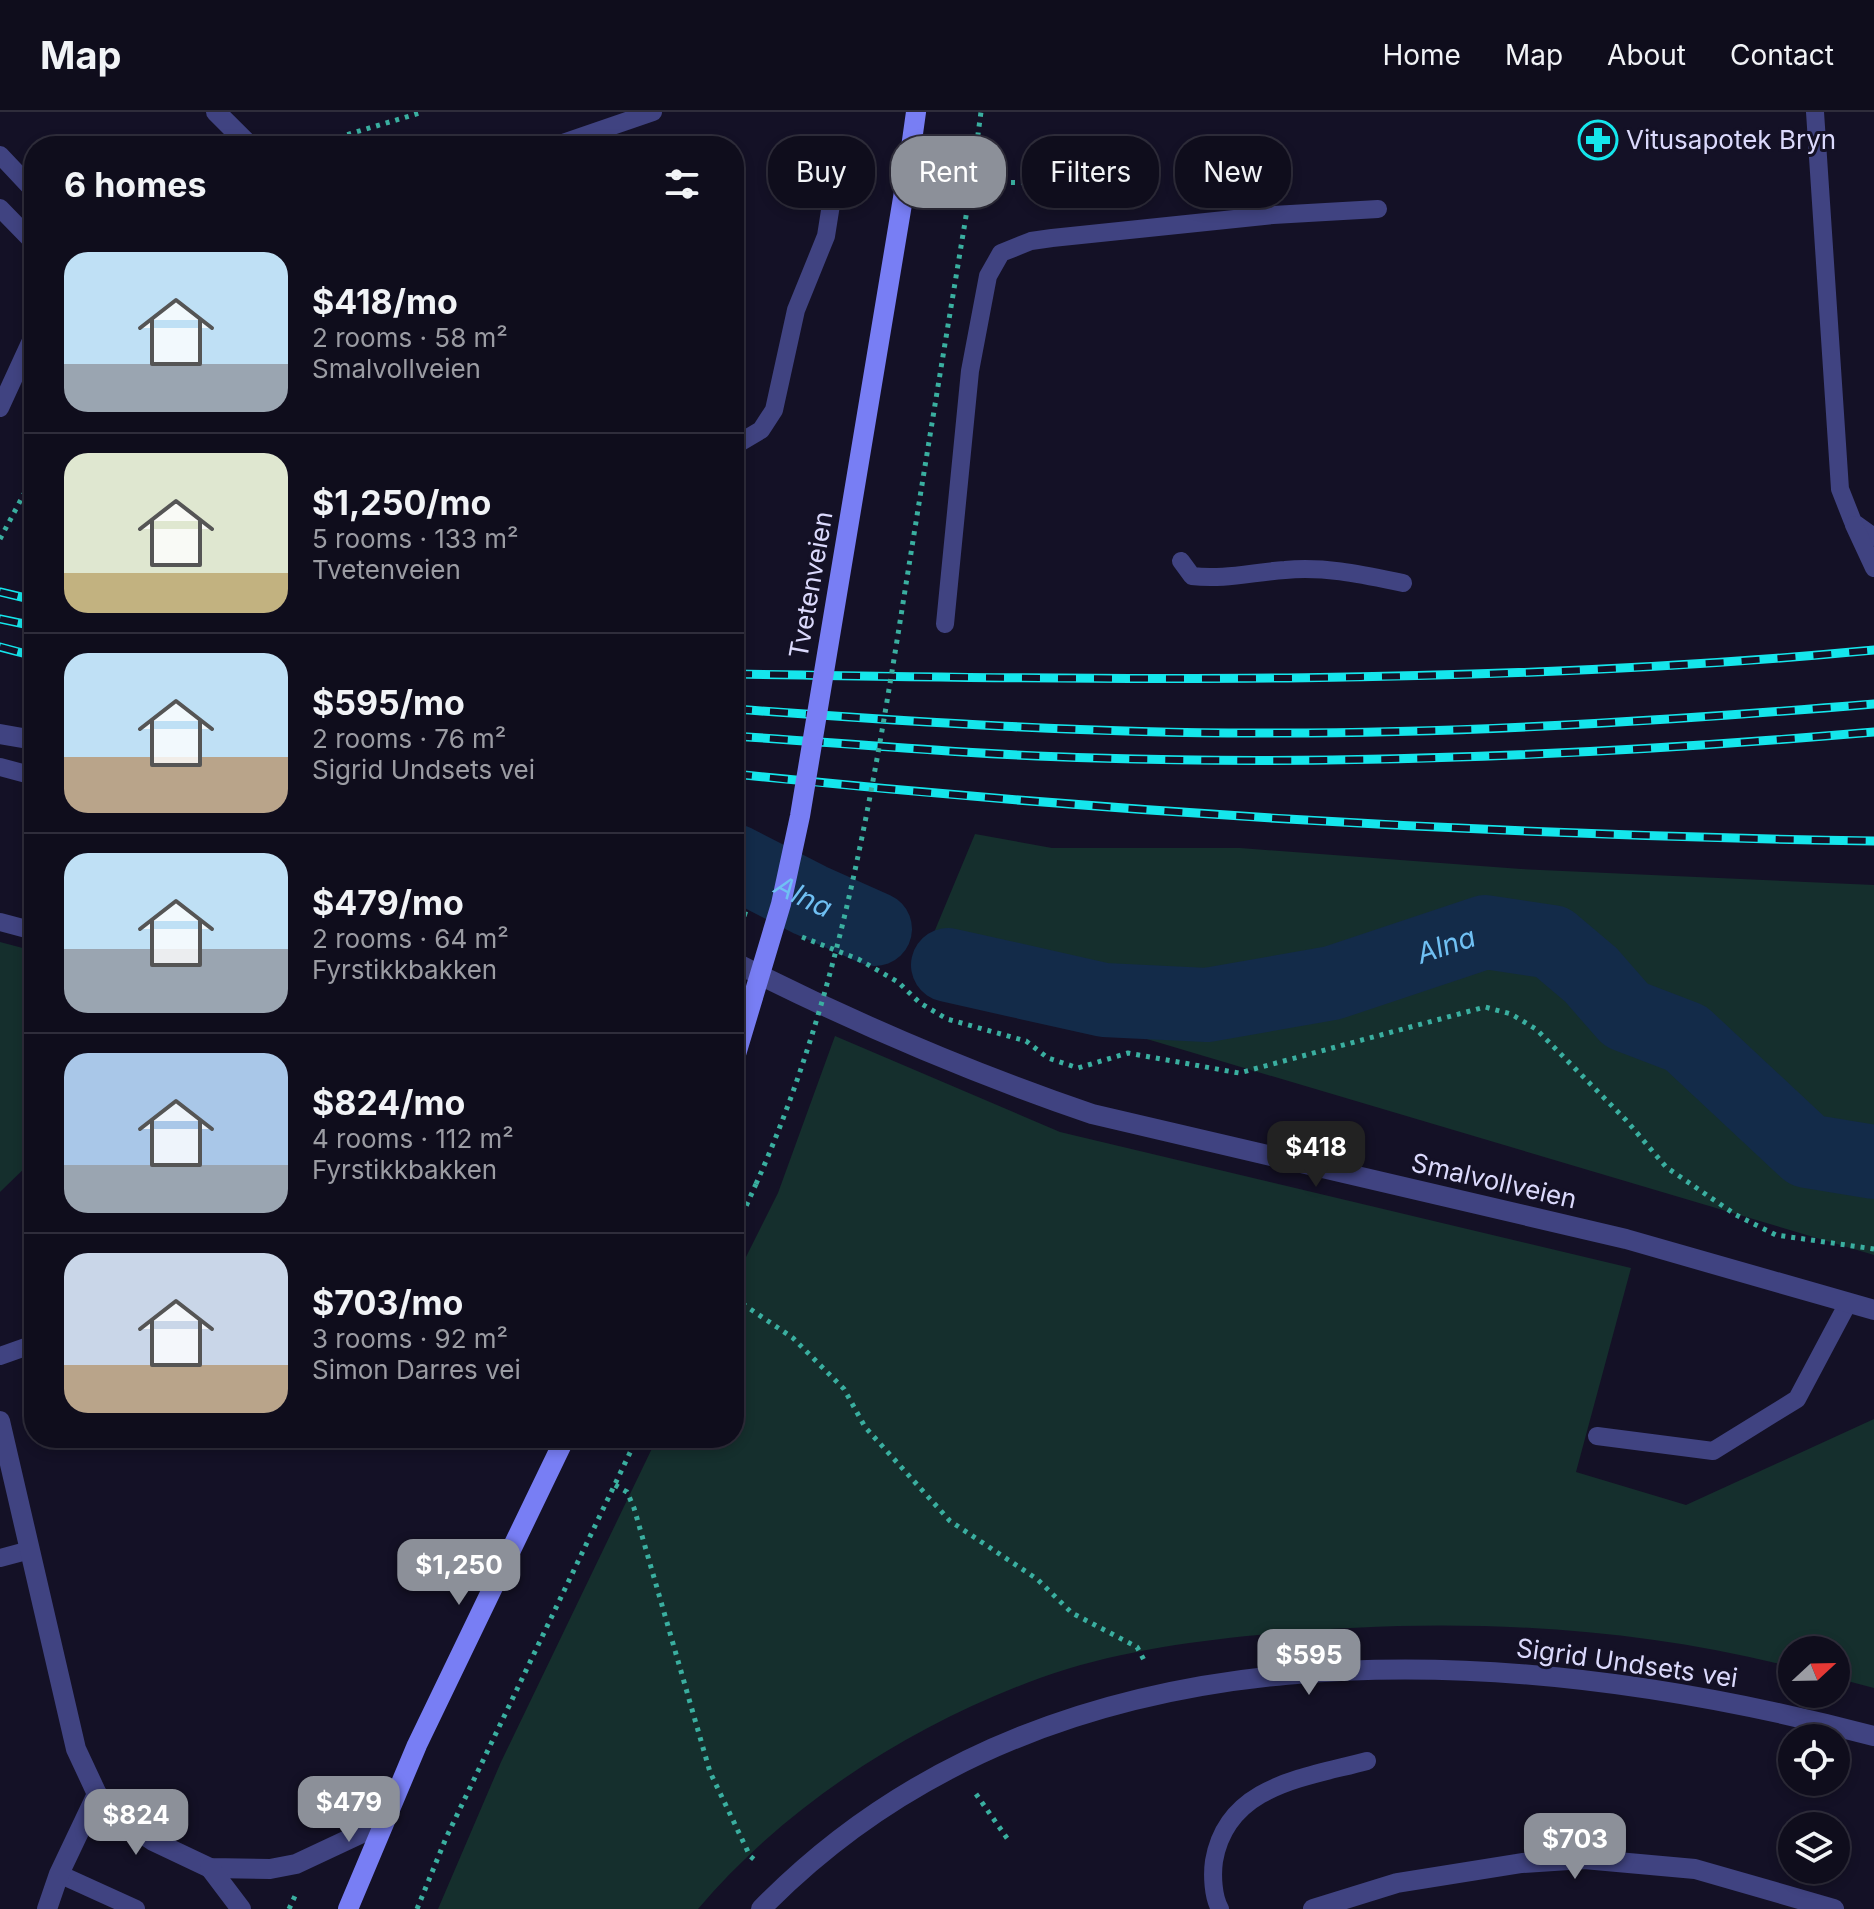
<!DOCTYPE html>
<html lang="en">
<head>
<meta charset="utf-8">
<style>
	body { margin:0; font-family:Inter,sans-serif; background:#181625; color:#f1f3f6; height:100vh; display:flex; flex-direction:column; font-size:30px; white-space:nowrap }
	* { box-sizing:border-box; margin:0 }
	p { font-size:26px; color:#9b9ca3 }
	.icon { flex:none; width:44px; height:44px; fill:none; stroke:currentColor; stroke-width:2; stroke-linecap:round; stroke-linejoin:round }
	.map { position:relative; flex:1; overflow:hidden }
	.drawer { position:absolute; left:24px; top:24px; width:720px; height:1312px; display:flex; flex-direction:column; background:#0f0d1c; border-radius:32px; box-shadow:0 4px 12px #0003,0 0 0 2px #2f2d3b }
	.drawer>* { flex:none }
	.hud { position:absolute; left:768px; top:24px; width:760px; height:72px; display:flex; gap:16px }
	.needle { width:52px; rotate:68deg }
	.controls { position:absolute; left:1778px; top:1524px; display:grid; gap:16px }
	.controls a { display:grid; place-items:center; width:72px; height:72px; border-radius:50%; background:#0f0d1c; box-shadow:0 4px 12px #0003,0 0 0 2px #2f2d3b; font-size:40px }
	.price { position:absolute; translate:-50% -68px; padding:0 18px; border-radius:16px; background:#8c9099; color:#fff; font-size:26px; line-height:52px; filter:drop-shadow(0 2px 4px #0008) }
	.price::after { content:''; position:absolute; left:50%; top:48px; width:24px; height:18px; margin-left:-12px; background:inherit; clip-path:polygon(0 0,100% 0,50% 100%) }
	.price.current { background:#222; color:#fff }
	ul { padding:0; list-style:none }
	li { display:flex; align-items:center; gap:24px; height:200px; padding:0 40px }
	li+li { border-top:2px solid #2f2d3b }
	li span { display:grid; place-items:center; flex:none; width:224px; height:160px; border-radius:24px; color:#555 }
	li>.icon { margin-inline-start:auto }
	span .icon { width:96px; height:96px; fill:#fffc; stroke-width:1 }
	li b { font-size:34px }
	h2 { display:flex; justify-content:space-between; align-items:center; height:96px; padding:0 40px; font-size:34px }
	.chip { padding:0 28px; border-radius:32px; background:#0f0d1c; box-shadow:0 4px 12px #0003,0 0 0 2px #2f2d3b; font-size:28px; line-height:72px }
	.chip.current { background:#8c9099; color:#fff }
	header { display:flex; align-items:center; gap:48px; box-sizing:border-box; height:112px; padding:0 40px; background:#0f0d1c; border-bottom:2px solid #2f2d3b }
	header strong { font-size:38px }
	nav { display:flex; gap:44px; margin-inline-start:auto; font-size:28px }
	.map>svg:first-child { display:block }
</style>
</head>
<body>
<header>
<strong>Map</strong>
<nav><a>Home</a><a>Map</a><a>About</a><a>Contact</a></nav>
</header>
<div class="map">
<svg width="1874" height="1797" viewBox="0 0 1874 1797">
	<rect width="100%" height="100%" fill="#141126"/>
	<g fill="#152f2d">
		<polygon points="975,722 1052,736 1240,736 1521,757 1874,773 1874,1143 918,859"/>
		<polygon points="0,830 34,839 34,1047 0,1080"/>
		<path d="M835 924 1060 1020 1631 1156 1576 1360 1686 1393 1874 1307V1576L1836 1566V1538H1792V1555C1617 1511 1437 1505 1258 1523 1185 1530 1110 1541 1040 1566 911 1613 787 1692 698 1797H438L501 1650 657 1326H734V1169L778 1081Z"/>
	</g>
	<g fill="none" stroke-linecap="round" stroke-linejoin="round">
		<g stroke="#132b49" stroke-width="74">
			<path id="s1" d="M734 749 810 788 875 817"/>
			<path id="s2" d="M948 853 1104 888 1207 893 1332 871 1485 820 1552 830 1591 863 1626 903 1686 926 1807 1039 1874 1050"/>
		</g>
		<g stroke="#3aafa0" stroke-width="5" stroke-dasharray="4 6" stroke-linecap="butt">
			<polyline points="309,34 423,0"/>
			<polyline points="971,70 1057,71"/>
			<polyline points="971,74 981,0"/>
			<polyline points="0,427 34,363"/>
			<polyline points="734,798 748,803"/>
			<polyline points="802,825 858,847 898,870 920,891 947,907 1026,929 1048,946 1078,956 1128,941 1239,961 1485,895 1511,902 1536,917 1626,1008 1666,1055 1736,1103 1776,1123 1874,1137"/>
			<polyline points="734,1121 756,1072"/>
			<polyline points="734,1186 793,1226 844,1277 865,1315 950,1409 1037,1467 1072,1501 1137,1535 1144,1548"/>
			<polyline points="615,1373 627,1380 634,1396 710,1660 750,1744 756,1749"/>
			<polyline points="976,1682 1009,1729"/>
			<polyline points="289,1797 295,1784"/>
			<polyline points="417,1797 446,1726 637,1326"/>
		</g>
		<g stroke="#404381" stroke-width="18">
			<polyline points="1815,0 1840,377 1853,410 1874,425"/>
			<polyline points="554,34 653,0"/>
			<polyline points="0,43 34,79"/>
			<polyline points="0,96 34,131"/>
			<polyline points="0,296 34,222"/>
			<polyline points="734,334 761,318 774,298 796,198 826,124 836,61"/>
			<polyline points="1854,413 1874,456"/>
			<path d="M1181 449 1192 464C1223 468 1254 460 1285 458 1325 454 1364 463 1403 471"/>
			<polyline points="945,512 970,259 988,164 1001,141 1031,129 1052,126 1273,103 1378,97"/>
			<polyline points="0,655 34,664"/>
			<polyline points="0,810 34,819"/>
			<polyline points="0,1244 34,1232"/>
			<polyline points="1597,1324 1713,1339 1797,1287 1848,1191"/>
			<polyline points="0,1446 30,1438"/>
			<polyline points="59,1762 136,1797"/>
			<path d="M1220 1797C1213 1785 1212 1763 1214 1749 1227 1673 1304 1666 1367 1649"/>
		</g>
		<g stroke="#404381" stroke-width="20">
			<polyline points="216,0 250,34"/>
			<polyline points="0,1309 76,1637 97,1682 126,1711 153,1729 210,1756 270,1757 296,1752 360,1722 394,1684"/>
			<polyline points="210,1756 241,1797"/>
			<polyline points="47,1797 59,1762 97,1682"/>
			<path d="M761 1797C1051 1500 1503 1527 1874 1624"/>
			<polyline points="1313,1797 1397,1771 1522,1751 1584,1747 1695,1757 1834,1797"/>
		</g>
		<g stroke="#404381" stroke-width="20">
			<polyline points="0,622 34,628"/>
			<path d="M734 850C850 909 969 960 1092 1002L1626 1127 1874 1198"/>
		</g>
		<g stroke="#787ef4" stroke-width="20">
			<polyline points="909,50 916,0"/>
			<polyline points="348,1797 417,1633 565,1326"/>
		</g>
		<defs>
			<g id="rail">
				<polyline points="0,480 34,488"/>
				<polyline points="0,507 34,514"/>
				<polyline points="0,535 34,544"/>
				<path d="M734 562C1115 568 1494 574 1874 538"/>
				<path d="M734 597C915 610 1095 622 1277 621 1476 621 1676 608 1874 592"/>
				<path d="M734 624C854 632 975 643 1096 646 1355 654 1615 642 1874 620"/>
				<path d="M734 662C1113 701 1493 723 1874 729"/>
			</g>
		</defs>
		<use href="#rail" stroke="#15e6ec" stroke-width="9"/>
		<use href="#rail" stroke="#141126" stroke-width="6" stroke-dasharray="18" stroke-linecap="butt"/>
		<path stroke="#3aafa0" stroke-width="5" stroke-dasharray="4 6" stroke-linecap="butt" d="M756 1072C836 893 869 703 900 510 923 365 947 219 971 74"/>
		<polyline stroke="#787ef4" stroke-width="20" points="734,949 781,792 800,704 909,50"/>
	</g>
	<defs>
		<symbol id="pharmacy-ring" viewBox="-11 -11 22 22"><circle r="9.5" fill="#141126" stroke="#15e6ec" stroke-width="1.5"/><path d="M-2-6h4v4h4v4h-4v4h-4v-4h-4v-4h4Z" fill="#15e6ec"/></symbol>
	</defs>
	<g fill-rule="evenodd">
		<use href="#pharmacy-ring" x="1576" y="6" width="44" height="44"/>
	</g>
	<g text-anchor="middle" stroke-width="6" stroke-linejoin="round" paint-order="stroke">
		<g font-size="26" fill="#dbd9fc" stroke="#141126" text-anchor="start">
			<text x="1626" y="37">Vitusapotek Bryn</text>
		</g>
		<g font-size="26" fill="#dbd9fc" stroke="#141126">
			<text transform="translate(811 473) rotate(-80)" y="9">Tvetenveien</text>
			<text transform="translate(1494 1069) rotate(13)" y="9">Smalvollveien</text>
			<text transform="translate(1627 1551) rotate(8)" y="9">Sigrid Undsets vei</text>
		</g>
		<g font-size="28" font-style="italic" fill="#70c0f3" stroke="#141126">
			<text dy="10" stroke="none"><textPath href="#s1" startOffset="78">Alna</textPath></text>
			<text dy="10" stroke="none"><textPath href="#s2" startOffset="510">Alna</textPath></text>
		</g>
	</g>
</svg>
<div class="controls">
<a><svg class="needle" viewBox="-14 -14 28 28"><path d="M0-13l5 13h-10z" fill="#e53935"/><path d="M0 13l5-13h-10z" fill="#9b9ca3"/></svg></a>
<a><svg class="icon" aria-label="locate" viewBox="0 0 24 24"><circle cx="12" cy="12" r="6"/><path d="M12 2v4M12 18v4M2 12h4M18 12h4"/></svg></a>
<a><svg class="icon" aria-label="layers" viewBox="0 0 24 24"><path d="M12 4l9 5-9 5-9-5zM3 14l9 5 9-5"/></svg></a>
</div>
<b class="price current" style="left:1316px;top:1077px">$418</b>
<b class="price" style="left:459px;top:1495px">$1,250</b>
<b class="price" style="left:1309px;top:1585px">$595</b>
<b class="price" style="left:349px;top:1732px">$479</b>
<b class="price" style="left:136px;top:1745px">$824</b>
<b class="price" style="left:1575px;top:1769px">$703</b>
<div class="hud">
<a class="chip">Buy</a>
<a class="chip current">Rent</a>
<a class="chip">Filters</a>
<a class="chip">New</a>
</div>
<section class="drawer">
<h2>6 homes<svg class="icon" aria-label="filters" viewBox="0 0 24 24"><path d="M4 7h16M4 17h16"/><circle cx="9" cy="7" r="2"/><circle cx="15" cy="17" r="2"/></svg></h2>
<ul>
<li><span style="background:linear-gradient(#bfe0f5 70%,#9aa5b1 0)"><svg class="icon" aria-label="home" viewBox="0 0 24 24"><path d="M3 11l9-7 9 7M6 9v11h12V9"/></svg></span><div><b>$418/mo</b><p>2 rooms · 58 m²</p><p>Smalvollveien</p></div></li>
<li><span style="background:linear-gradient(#dfe7d0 75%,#c2b280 0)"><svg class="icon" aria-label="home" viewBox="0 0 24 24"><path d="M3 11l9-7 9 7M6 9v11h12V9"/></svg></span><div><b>$1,250/mo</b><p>5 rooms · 133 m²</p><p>Tvetenveien</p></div></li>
<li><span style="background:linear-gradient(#bfe0f5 65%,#b9a48a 0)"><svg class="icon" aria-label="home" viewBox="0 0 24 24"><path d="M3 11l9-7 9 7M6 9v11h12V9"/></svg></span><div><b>$595/mo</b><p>2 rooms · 76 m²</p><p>Sigrid Undsets vei</p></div></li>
<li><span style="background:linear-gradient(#bfe0f5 60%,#9aa5b1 0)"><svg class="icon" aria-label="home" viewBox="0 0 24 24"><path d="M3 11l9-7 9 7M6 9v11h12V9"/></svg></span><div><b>$479/mo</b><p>2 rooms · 64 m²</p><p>Fyrstikkbakken</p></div></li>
<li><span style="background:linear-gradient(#a9c7e8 70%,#9aa5b1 0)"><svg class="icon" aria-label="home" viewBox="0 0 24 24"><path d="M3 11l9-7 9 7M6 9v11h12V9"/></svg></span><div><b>$824/mo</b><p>4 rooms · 112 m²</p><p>Fyrstikkbakken</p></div></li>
<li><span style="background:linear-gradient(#c9d6e8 70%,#b9a48a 0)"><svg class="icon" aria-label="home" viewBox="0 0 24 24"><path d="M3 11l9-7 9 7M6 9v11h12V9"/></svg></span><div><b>$703/mo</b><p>3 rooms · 92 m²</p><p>Simon Darres vei</p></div></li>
</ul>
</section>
</div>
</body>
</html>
